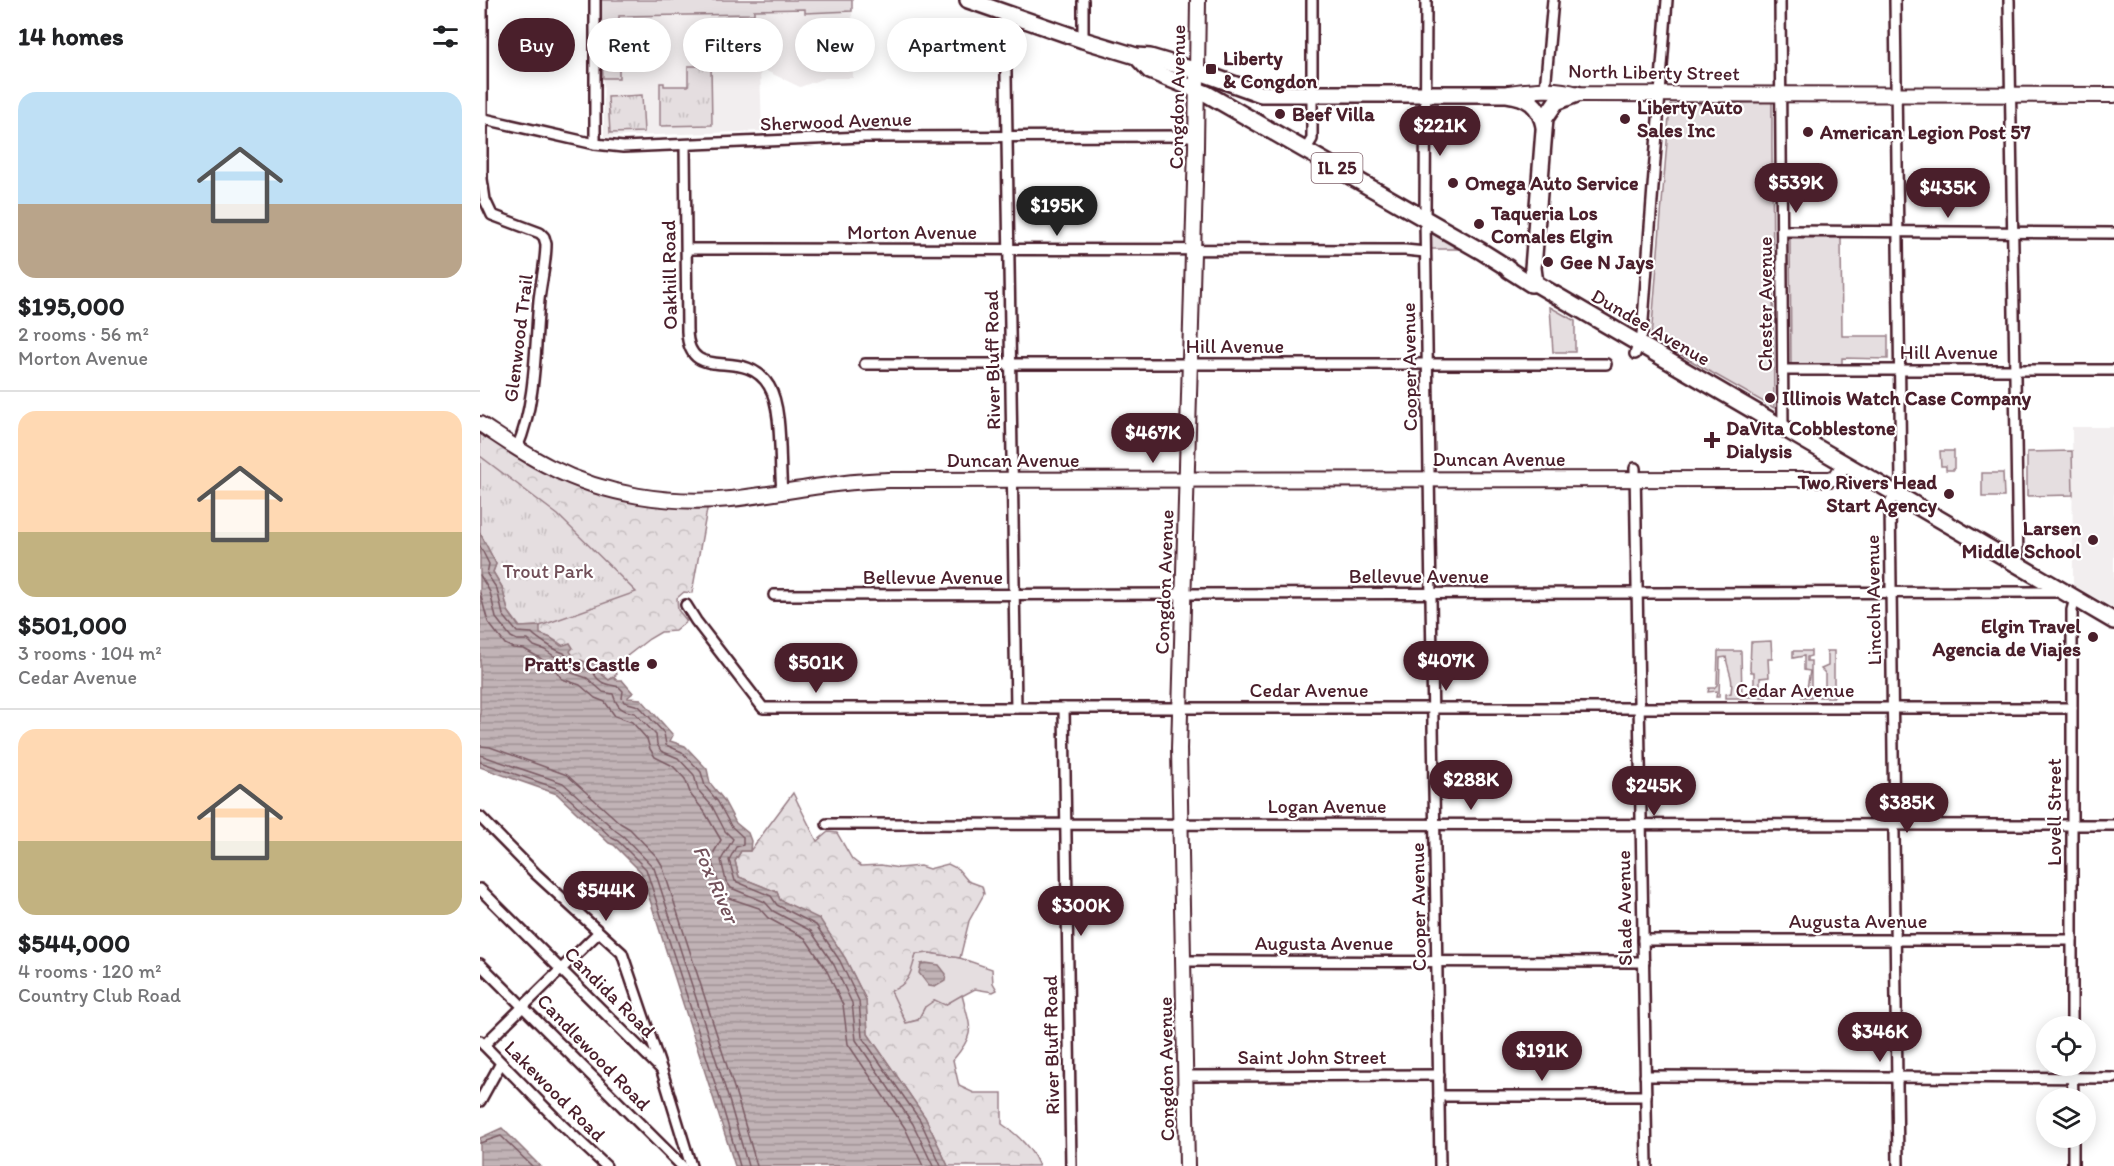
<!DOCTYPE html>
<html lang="en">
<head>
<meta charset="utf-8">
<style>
	body { margin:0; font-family:Itim,sans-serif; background:#f2f2f2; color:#202124; height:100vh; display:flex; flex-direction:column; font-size:22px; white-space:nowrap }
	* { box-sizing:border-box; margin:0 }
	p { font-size:20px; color:#757577 }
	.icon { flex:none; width:33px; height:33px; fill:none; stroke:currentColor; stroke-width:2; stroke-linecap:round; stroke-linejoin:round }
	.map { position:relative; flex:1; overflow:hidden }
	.panel { display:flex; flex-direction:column; background:#fff; width:480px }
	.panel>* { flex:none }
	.hud { position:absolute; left:18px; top:18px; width:570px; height:54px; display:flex; gap:12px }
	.controls { position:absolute; left:1556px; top:1016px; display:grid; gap:12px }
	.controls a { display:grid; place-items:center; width:60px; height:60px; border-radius:50%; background:#fff; box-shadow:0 3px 15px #0003; font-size:30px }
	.price { position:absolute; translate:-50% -51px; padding:0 14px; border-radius:21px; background:#4a1f2b; color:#fff; font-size:20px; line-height:39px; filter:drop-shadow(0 2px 3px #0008) }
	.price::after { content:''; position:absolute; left:50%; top:36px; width:18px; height:14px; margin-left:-9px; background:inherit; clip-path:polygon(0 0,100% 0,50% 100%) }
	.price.current { background:#222; color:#fff }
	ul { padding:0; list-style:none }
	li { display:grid; align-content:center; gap:12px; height:318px; padding:0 18px }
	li+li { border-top:2px solid #e0e0e0 }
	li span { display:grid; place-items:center; height:186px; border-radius:18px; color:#555 }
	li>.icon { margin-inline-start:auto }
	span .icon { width:108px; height:108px; fill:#fffc; stroke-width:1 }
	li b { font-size:26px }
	h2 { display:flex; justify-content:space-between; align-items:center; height:72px; padding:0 18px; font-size:26px }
	.chip { padding:0 21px; border-radius:27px; background:#fff; box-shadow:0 3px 15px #0003; font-size:21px; line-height:54px }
	.chip.current { background:#4a1f2b; color:#fff }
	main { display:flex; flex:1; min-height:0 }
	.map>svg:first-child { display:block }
</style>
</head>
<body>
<main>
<section class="panel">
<h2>14 homes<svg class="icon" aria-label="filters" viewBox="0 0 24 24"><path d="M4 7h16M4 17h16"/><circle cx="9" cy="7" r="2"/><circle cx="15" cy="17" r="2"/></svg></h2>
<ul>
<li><span style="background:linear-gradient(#bfe0f5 60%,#b9a48a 0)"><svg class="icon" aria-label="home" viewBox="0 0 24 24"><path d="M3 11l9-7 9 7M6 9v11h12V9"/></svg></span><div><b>$195,000</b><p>2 rooms · 56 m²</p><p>Morton Avenue</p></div></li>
<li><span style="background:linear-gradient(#ffd9b3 65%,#c2b280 0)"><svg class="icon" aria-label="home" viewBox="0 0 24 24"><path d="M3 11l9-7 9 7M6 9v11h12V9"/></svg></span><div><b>$501,000</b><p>3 rooms · 104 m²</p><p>Cedar Avenue</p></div></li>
<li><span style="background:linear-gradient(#ffd9b3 60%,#c2b280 0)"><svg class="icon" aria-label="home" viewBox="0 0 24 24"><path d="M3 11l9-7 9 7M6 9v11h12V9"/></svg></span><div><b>$544,000</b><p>4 rooms · 120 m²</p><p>Country Club Road</p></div></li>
</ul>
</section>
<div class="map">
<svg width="1634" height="1166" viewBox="0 0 1634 1166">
	<defs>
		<pattern id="forest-crowns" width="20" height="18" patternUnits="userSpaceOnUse" patternTransform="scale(1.5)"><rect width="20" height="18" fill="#e5dee0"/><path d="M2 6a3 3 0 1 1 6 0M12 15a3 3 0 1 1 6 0" fill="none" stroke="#c6bec0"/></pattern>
		<pattern id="park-tufts" width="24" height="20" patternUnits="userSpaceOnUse" patternTransform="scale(1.5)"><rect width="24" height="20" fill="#e5dee0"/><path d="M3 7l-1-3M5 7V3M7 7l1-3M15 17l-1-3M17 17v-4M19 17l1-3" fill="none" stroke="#c6bec0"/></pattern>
		<pattern id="water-rules" width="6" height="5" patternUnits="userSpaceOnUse" patternTransform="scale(1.5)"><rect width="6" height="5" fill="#c1b3b6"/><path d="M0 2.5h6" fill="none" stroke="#9f9194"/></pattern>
	</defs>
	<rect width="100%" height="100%" fill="#fff"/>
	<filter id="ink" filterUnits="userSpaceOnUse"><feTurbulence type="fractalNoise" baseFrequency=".0167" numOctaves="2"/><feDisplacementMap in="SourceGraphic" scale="12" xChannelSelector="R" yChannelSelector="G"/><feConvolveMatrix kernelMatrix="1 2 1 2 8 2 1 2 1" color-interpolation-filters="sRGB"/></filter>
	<g filter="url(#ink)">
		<g fill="#f2eeef">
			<polygon points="123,0 372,0 373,78 345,78 320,87 280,68 282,131 124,137"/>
			<polygon points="1592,427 1634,427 1634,608 1593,585"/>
		</g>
		<g fill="#e5dee0" stroke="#987e86" stroke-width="1.5">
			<polygon points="119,0 372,0 372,11 325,13 325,9 274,10 274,14 139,16 139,78 123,78"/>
			<polygon points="1292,102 1292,144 1294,408 1171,338 1190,105"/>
			<polygon points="951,233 978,249 951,249"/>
			<polygon points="1310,238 1361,238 1362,336 1408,336 1408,359 1362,358 1362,364 1311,364"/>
			<polygon points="1070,307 1095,321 1095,352 1073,352"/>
			<polygon points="1592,451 1593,495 1547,496 1547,452"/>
			<polygon points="1502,473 1523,473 1524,497 1502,497"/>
			<polygon points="1291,641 1292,659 1288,659 1289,677 1280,678 1280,687 1285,689 1286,697 1265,697 1266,691 1274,689 1274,672 1271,672 1270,669 1271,642"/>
			<path d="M1238 651H1261L1262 698H1246V694L1251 693C1254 677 1248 672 1246 657L1240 658 1239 697H1236L1237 691 1228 692 1229 688H1234L1237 685Z"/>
			<polygon points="1313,651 1331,651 1331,656 1327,657 1327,661 1331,661 1331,697 1322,697 1327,688 1330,671 1324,670 1324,656 1313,658"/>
			<polygon points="1346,651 1354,651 1354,697 1339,697 1345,688 1345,673 1341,669 1348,666 1348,655"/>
			<path d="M450 953 480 958 512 969 513 983 517 990 513 992 495 989 465 1005 445 1007 438 1020 426 1023 410 990C426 985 432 969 436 954Z"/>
		</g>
		<g fill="url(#forest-crowns)" stroke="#987e86" stroke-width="1.5">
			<path d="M0 428 76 474 228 504 212 593 204 592 197 598 198 610 207 621 195 631 181 632 169 639 133 667 137 674 129 680C119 673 109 659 96 661 89 648 74 638 60 634L16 564 0 533Z"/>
			<path d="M313 793 337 841 348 832 357 833 372 859 381 866 401 865 419 868 440 866 449 869 468 864 478 869 488 881 502 886 504 894 489 921 480 958 450 953 436 954C431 973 430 983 411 991L426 1023 438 1020 445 1007 455 1000 465 1005 482 995C490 1028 497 1032 473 1060L479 1086 494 1093H522V1124C538 1135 552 1148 559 1166H468L445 1117 388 1034 386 1000 365 958 340 920 300 900 297 892 259 877 255 861 261 851H270Z"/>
		</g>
		<g fill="url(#park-tufts)" stroke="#987e86" stroke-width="1.5">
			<polygon points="208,66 231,66 232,125 180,126 180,83 184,83 184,86 208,86"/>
			<polygon points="162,95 164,132 130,133 128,97"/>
			<polygon points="1460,451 1474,451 1474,470 1466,470 1466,466 1461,466"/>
			<polygon points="0,456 78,515 156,592 60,626 40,627 28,611 22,587 13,572 16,564 0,533"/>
		</g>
		<g fill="url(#water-rules)" stroke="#91787e" stroke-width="1.5">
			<polygon points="0,533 16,564 13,572 22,587 28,611 39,627 60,626 60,634 71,638 81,646 90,643 93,648 90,651 96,661 101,660 110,664 119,662 122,665 120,673 129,680 134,677 136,680 142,680 153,693 148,697 148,698 161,699 193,735 190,741 205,746 227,769 230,783 243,799 256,823 268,833 271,841 270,851 261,851 255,861 259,877 297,892 300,900 340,919 365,958 386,1000 388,1034 445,1117 468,1166 255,1166 161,872 134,845 129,843 77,794 0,767"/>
			<polygon points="446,963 459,965 466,974 465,981 455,987 449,986 439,973 441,964"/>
			<polygon points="22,1128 60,1166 0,1166 0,1138"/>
		</g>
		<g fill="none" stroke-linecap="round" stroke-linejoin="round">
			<g stroke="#7a5a63" stroke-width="1.5">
				<path d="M0 546 9 564 7 574 17 589 23 615 37 632 52 633C56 638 78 652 84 653L93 666 113 671C118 684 127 684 139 687L143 691 142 698 144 702 159 706 184 733 186 745 202 752 221 772 225 786 238 802 251 826 263 837V845L256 847 249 860 255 881 291 896 297 905 336 925 360 961 379 1001 382 1037 440 1120 461 1166"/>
				<path d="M0 575 10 592 16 618 31 637 37 640H48L54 646 65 650 80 660 89 672 107 678 123 692 133 694C137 707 141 711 155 713L176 735 177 744 181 751 198 758 214 775 218 790 232 806 245 831 253 839 241 860 246 881 251 888 285 902 293 911 331 931 354 965 372 1003 376 1040 433 1124 453 1166"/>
				<polyline points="0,593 8,622 25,644 33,648 44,649 60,658 74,668 82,679 100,685 115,698 125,702 135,716 152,722 167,739 170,749 175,757 193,766 205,779 211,795 224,811 241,840 234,852 232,862 240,888 249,898 279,908 288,918 325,938 346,969 363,1005 368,1044 425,1128 443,1166"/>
				<polyline points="0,746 10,747 87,775 140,823 150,829 177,857 182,865 257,1097 277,1166"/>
				<polyline points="0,755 83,783 136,831 143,836 174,868 249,1100 268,1166"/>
				<polyline points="0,762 79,789 132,838 138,841 166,869 241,1102 260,1166"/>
				<polyline points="0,1143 21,1136 52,1166"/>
			</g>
			<defs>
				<g id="street">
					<path d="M2 0V179L5 200 12 215 60 233 64 237 66 244C66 263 61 281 59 300 55 347 56 404 37 448"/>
					<polyline points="115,0 115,144"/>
					<polyline points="946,0 945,219 960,1166"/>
					<polyline points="1300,0 1303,429"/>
					<polyline points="1415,0 1421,485 1410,503 1418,1166"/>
					<polyline points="1529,0 1538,564"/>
					<polyline points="525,12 536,708"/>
					<polyline points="603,40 603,0"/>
					<polyline points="1065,90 1073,0"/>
					<polyline points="0,118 115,144 143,147 383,137 716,136"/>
					<path d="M205 145 207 331C209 387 264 344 289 386 303 408 299 464 302 491"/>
					<polyline points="825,150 832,139 832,0"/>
					<polyline points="1302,231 1634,233"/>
					<polyline points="207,249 925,250 945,252"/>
					<polyline points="1155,354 1162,334 1187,0"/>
					<polyline points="385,364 1126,364"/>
					<polyline points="1303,370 1634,370"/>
					<polyline points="1155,468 1167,1166"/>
					<polyline points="294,595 1582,592"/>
					<polyline points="206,605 216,621 283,708 1592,708"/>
					<polyline points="584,708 591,1166"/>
					<polyline points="0,817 56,874 142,953 182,1071 211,1166"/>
					<polyline points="347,824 1634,825"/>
					<polyline points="0,889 181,1069"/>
					<polyline points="1163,940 1592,940"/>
					<polyline points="703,961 1164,962"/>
					<polyline points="0,964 202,1166"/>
					<polyline points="1592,1026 1592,610 1595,599"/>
					<polyline points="0,1041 82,1125 126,1166"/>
					<polyline points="4,1045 118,933"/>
					<polyline points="1592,1065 1593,1098"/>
					<polyline points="705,1076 959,1075"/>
					<polyline points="1165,1076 1634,1078"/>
					<polyline points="959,1096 1166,1096"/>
					<polyline points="0,1101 21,1063"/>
					<polyline points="1593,1137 1593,1166"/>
				</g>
				<g id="secondary">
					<path d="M1029 93C1051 90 1076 87 1097 94L1634 95"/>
					<path d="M0 424C23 439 45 455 70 467 125 495 189 505 251 499 304 493 355 481 409 480L1350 479 1356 477 1365 464"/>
					<polyline points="707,1166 699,749 716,147 718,0"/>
				</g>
				<g id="primary">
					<path d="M488 0 603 40 656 56 670 57 717 71 781 94H1027C1048 97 1059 104 1064 126"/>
					<polyline points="656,56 670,71 727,94 1001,251 1028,268 1029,270 1051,284 1055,283 1634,621"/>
					<polyline points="1055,283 1053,268 1065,118 1076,102 1097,94"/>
				</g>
			</defs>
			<use href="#street" stroke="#4a1f2b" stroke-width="14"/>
			<use href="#secondary" stroke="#4a1f2b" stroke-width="18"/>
			<use href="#primary" stroke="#4a1f2b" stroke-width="20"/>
			<use href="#street" stroke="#fff" stroke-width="9"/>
			<use href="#secondary" stroke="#fff" stroke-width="14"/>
			<use href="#primary" stroke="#fff" stroke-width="15"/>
		</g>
	</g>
	<g fill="#4a1f2b" stroke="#fff" stroke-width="2">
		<rect x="725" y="63" width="12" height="12" rx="3"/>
		<circle cx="800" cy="114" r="6"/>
		<circle cx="1145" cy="119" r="6"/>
		<circle cx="1328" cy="132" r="6"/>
		<circle cx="973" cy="183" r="6"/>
		<circle cx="999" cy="224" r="6"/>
		<circle cx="1068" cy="262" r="6"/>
		<circle cx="1290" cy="398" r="6"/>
		<path d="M1229 431h6v6h6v6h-6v6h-6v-6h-6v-6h6z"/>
		<circle cx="1469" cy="494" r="6"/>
		<circle cx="1613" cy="540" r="6"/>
		<circle cx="1613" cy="637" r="6"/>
		<circle cx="172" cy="664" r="6"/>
	</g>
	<g text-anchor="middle" stroke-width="4.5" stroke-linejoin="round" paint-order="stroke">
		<rect fill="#fff" stroke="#80626b" stroke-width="1.5" x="831.5" y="153" width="51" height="30" rx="4.5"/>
		<g font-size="18" font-weight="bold" fill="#4a1f2b">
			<text x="857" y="174">IL 25</text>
		</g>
		<g font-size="20" font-weight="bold" fill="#4a1f2b" stroke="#fff" text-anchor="start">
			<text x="743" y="65">Liberty<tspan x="743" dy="23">&amp; Congdon</tspan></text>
			<text x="1157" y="114">Liberty Auto<tspan x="1157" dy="23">Sales Inc</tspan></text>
			<text x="812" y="121">Beef Villa</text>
			<text x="1340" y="139">American Legion Post 57</text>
			<text x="985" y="190">Omega Auto Service</text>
			<text x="1011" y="220">Taqueria Los<tspan x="1011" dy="23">Comales Elgin</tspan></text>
			<text x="1080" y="269">Gee N Jays</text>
			<text x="1302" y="405">Illinois Watch Case Company</text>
			<text x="1246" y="435">DaVita Cobblestone<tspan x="1246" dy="23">Dialysis</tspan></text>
			<text x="1457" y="489" text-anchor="end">Two Rivers Head<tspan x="1457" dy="23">Start Agency</tspan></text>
			<text x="1601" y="535" text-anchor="end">Larsen<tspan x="1601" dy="23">Middle School</tspan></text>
			<text x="1601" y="633" text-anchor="end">Elgin Travel<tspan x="1601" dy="23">Agencia de Viajes</tspan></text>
			<text x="160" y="671" text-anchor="end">Pratt's Castle</text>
		</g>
		<g font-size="20" fill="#4a1f2b" stroke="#fff">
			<text transform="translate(1174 72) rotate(1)" y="7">North Liberty Street</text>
			<text transform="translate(697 97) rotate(-89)" y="7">Congdon Avenue</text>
			<text transform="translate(356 121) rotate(-2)" y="7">Sherwood Avenue</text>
			<text x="432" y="239">Morton Avenue</text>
			<text transform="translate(189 275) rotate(-91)" y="7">Oakhill Road</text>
			<text transform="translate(1285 304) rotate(-90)" y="7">Chester Avenue</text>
			<text transform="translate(1171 327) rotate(30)" y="7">Dundee Avenue</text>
			<text transform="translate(38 338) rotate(-83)" y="7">Glenwood Trail</text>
			<text x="755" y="353">Hill Avenue</text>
			<text x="1469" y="359">Hill Avenue</text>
			<text transform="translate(512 360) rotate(-91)" y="7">River Bluff Road</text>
			<text transform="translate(929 367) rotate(-91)" y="7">Cooper Avenue</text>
			<text x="1019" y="466">Duncan Avenue</text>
			<text x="533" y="467">Duncan Avenue</text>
			<text x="939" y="583">Bellevue Avenue</text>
			<text x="453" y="584">Bellevue Avenue</text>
			<text transform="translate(684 582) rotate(-88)" y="7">Congdon Avenue</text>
			<text transform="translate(1393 600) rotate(-91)" y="7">Lincoln Avenue</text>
			<text x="829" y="697">Cedar Avenue</text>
			<text x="1315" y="697">Cedar Avenue</text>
			<text x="847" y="813">Logan Avenue</text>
			<text transform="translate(1574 812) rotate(-90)" y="7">Lovell Street</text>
			<text transform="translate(938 907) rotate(-91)" y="7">Cooper Avenue</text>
			<text transform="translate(1144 908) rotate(-91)" y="7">Slade Avenue</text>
			<text x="1378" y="928">Augusta Avenue</text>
			<text x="844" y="950">Augusta Avenue</text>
			<text transform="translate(130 992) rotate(45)" y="7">Candida Road</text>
			<text transform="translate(571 1045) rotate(-91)" y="7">River Bluff Road</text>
			<text transform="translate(114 1052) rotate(46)" y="7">Candlewood Road</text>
			<text x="832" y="1064">Saint John Street</text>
			<text transform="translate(686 1069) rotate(-91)" y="7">Congdon Avenue</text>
			<text transform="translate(75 1091) rotate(45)" y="7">Lakewood Road</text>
		</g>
		<g font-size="20" fill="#714f58" stroke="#fff">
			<text x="68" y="578">Trout Park</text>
		</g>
		<g font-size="21" font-style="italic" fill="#74535c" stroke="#fff">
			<text transform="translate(236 884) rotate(66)" y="7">Fox River</text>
		</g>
	</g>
</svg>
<div class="controls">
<a><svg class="icon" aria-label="locate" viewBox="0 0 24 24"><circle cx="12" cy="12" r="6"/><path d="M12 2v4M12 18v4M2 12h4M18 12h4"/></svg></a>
<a><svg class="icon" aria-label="layers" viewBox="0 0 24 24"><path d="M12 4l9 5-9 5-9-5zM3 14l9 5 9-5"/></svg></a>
</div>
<b class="price" style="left:960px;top:157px">$221K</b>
<b class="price" style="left:1316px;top:214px">$539K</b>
<b class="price" style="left:1468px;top:219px">$435K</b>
<b class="price current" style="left:577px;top:237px">$195K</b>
<b class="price" style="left:673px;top:464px">$467K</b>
<b class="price" style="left:966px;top:692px">$407K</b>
<b class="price" style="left:336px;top:694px">$501K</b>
<b class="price" style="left:991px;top:811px">$288K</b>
<b class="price" style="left:1174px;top:817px">$245K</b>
<b class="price" style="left:1427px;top:834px">$385K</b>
<b class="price" style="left:126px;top:922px">$544K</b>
<b class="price" style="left:601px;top:937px">$300K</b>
<b class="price" style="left:1400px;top:1063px">$346K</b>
<b class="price" style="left:1062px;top:1082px">$191K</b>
<div class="hud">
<a class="chip current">Buy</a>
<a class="chip">Rent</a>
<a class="chip">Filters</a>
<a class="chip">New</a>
<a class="chip">Apartment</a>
</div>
</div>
</main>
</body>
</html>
